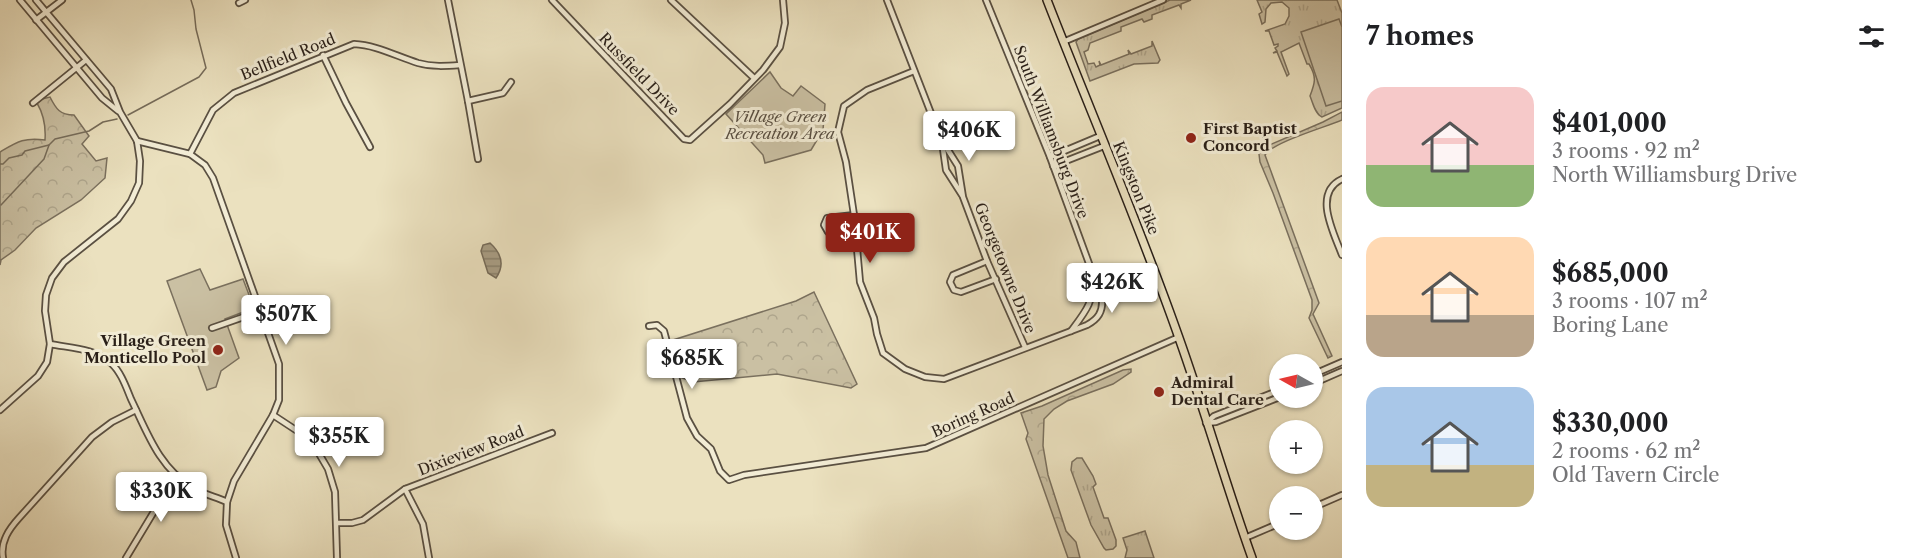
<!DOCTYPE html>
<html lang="en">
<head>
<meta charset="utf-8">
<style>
	body { margin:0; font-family:"Libre Caslon Text",serif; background:#f6f6f6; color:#202124; height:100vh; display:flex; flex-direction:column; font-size:22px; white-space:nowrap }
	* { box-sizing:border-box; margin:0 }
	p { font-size:20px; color:#757577 }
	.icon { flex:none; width:33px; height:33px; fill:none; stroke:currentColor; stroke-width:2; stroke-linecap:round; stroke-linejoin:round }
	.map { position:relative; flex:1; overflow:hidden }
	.panel { display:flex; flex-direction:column; background:#fff; width:570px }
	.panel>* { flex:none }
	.needle { width:39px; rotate:278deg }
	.buttons { position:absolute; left:1269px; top:354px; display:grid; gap:12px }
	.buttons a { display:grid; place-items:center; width:54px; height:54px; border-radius:50%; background:#fff; box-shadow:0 2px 4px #0004; font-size:30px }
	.price { position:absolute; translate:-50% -51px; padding:0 14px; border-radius:6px; background:#fff; color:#222; font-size:20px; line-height:39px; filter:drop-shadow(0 2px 3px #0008) }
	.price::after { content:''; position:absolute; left:50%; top:36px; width:18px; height:14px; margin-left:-9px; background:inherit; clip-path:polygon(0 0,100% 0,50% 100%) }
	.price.current { background:#8f2418; color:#fff }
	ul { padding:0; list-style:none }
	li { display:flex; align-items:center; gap:18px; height:150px; padding:0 24px }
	li span { display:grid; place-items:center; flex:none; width:168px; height:120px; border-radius:18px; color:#555 }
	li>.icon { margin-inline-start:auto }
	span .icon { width:72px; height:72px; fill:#fffc; stroke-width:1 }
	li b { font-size:26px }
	h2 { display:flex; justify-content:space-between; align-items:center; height:72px; padding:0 24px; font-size:26px }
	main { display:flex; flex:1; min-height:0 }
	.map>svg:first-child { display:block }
</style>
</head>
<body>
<main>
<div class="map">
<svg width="1342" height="558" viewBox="0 0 1342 558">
	<defs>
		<pattern id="grass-tufts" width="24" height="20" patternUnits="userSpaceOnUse" patternTransform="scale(1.5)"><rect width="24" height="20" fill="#cac0a3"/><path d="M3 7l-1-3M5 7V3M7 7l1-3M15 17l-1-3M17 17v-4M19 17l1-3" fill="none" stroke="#aea58c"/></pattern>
		<pattern id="forest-crowns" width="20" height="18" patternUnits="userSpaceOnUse" patternTransform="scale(1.5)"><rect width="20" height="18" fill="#cac0a3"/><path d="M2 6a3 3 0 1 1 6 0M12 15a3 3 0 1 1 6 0" fill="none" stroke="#aea58c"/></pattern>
		<pattern id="water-rules" width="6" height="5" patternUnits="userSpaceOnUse" patternTransform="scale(1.5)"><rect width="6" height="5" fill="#a99f86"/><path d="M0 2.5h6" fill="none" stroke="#8a816d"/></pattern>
	</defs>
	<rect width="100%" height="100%" fill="#ebe1bf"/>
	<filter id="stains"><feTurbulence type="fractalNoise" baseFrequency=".00333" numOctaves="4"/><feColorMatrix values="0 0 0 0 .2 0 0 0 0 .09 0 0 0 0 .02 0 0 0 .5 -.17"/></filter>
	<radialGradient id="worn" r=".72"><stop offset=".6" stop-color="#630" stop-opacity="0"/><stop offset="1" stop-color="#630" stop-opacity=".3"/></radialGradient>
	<g fill="url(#grass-tufts)" stroke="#7a705e" stroke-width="1.5">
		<polygon points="1170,0 1191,0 1181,4 1181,8 1179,5 1152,15 1152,19 1144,22 1142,19 1121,27 1121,31 1090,43 1088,50 1084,52 1088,64 1094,63 1096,67 1100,65 1099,61 1101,65 1129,54 1128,50 1131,54 1152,46 1152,41 1160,60 1158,63 1134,64 1090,81 1076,42 1078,39"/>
		<path d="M1257 0H1337L1342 13V108L1322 117C1315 114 1313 103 1310 96 1315 83 1317 77 1309 64H1307L1299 43 1281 52 1289 74 1287 76 1277 52 1273 53 1277 51 1275 48 1278 46V44L1274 45 1269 31H1265L1285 24 1289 16V8L1282 2 1271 3 1266 9 1265 22 1262 24 1259 14 1262 12Z"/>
		<polygon points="1077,458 1082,458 1093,476 1096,484 1093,487 1104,518 1108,518 1116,540 1116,546 1113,549 1106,550 1104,548 1091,525 1071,470 1072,462"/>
		<polygon points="1145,531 1154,558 1125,558 1127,550 1123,538"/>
	</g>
	<g fill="url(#forest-crowns)" stroke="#7a705e" stroke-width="1.5">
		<path d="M50 97C56 109 60 115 74 115L89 136 82 144 96 161 107 158 105 178 81 200 36 228 15 250 1 260 0 265V152C17 142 24 137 45 140 46 126 44 115 37 103L42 99Z"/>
		<path d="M1342 112V120C1326 127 1273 142 1265 155L1319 303 1313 314 1332 356 1328 358 1309 318 1312 310V300L1273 193 1260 162 1259 154 1267 146 1323 122Z"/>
		<polygon points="814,292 857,384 851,388 777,374 693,382 669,373 663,349 673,340 796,301"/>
		<polygon points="1131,369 1131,372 1113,384 1067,401 1054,409 1044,419 1043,446 1048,475 1066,531 1076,542 1080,558 1068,558 1026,439 1028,433 1021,413 1042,406 1123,370"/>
	</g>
	<g fill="#cac0a3" stroke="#7a705e" stroke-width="1.5">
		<polygon points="1339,19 1342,27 1342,101 1326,106 1301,32"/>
		<polygon points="770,72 781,88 793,96 801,86 825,104 823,130 811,150 765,163 763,155 726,114"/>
		<polygon points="200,269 210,290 243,279 254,308 225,319 239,358 221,371 216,387 207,390 167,281"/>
	</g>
	<path fill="url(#water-rules)" stroke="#766c5a" stroke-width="1.5" d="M490 243C501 253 505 265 496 278L488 273 481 251 483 245Z"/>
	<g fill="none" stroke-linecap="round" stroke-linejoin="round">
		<g stroke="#766c5a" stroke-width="1.5">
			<polyline points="128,115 199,77 206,68 196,29 194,10 191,0"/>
			<polyline points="0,164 3,164 9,158 22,155 25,151 49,145"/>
			<polyline points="1,205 44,159 49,145 55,139 89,131 103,122 117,119"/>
		</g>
		<defs>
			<g id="minor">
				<polyline points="20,0 102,98 118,111"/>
				<polyline points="448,0 468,101 478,159"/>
				<polyline points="552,0 684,139 690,140 730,104 763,70 780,47 785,23 783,0"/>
				<polyline points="671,0 754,78"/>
				<polyline points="887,0 941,139 958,166 963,197 987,261 1025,347"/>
				<polyline points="239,3 245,0"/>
				<polyline points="36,20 62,0"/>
				<polyline points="1063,42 1163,0"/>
				<polyline points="323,55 346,103 370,147"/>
				<path d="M914 71 867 90 844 106 838 132 846 162 854 215 860 282 874 318 877 334 883 353 905 369 925 377 944 379 1087 325C1098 319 1103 312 1102 299L1050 157 986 0"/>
				<polyline points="468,101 503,93 511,82"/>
				<polyline points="33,103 86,60"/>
				<polyline points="137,141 190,154 205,165 213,178 279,364 279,400 273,415 234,481 227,502 226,525 236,558"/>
				<polyline points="942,142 946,170 962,195"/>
				<path d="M190 154 213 110 234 93 354 44C376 45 396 56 418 63 432 67 446 66 460 65"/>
				<polyline points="1050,157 1100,136"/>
				<polyline points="1053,166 1104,146"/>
				<path d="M1342 179C1312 193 1334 233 1342 255"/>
				<polyline points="854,215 827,218 824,225 828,232 856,229"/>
				<polyline points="987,261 953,275 950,282 954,290 961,292 996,279"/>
				<polyline points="649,326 657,325 664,331 687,418 697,436 711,449 720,471 729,480 744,475 926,448 1179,337"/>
				<polyline points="212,328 261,311"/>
				<path d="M1071 331C1086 311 1094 302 1093 277"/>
				<path d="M50 344C69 348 95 348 111 363 121 372 126 387 131 399 147 432 159 468 193 488 203 494 216 497 227 502"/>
				<polyline points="1312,375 1342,362"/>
				<polyline points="1312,384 1342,371"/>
				<polyline points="0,410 38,376 47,362 50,344 45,311 46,295 52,278 64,262 118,219 131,201 139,183 140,161 137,141 120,112 111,89 36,0"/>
				<polyline points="273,415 311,440 328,469 335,492 337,558"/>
				<polyline points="1206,423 1214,416 1280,390"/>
				<polyline points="1206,423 1216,422 1280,397"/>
				<polyline points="405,489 423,524 429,558"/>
				<polyline points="1312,508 1342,495"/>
				<polyline points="337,523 352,523 363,520 405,489 552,433"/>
				<polyline points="1245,538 1280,523"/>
				<path d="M3 558C0 542 9 529 19 518L92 437 112 422 136 410"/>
				<polyline points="126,558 176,475"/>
			</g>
			<path id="primary" d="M1047 0C1091 113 1139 224 1179 338 1205 411 1226 485 1252 558"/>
		</defs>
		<use href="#minor" stroke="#5a5042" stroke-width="8"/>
		<use href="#primary" stroke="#291f18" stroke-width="10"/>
		<use href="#minor" stroke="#f2ecd5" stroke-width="4.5"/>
		<use href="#primary" stroke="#ebe1bf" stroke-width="7"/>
	</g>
	<g fill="#8f2418" stroke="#f2ecd5" stroke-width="2">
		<circle cx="1191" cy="138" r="6"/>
		<circle cx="218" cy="350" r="6"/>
		<circle cx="1159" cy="392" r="6"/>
	</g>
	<g text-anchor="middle" stroke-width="6" stroke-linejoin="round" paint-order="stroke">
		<g font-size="15" fill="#291f18" stroke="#f2ecd5">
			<text transform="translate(288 57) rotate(-22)" y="5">Bellfield Road</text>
			<text transform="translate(639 74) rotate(46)" y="5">Russfield Drive</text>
			<text transform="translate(1051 132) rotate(69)" y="5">South Williamsburg Drive</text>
			<text transform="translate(1136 188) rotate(68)" y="5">Kingston Pike</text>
			<text transform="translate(1005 268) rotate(68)" y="5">Georgetowne Drive</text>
			<text transform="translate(973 415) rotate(-24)" y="5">Boring Road</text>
			<text transform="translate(471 451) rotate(-21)" y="5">Dixieview Road</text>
		</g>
		<g font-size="15" font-style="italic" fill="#594f42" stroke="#f2ecd5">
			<text x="780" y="122">Village Green<tspan x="780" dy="17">Recreation Area</tspan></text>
		</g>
		<g font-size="15" font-weight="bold" fill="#291f18" stroke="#f2ecd5" text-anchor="start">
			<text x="1203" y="134">First Baptist<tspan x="1203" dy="17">Concord</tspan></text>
			<text x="206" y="346" text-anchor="end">Village Green<tspan x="206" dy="17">Monticello Pool</tspan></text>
			<text x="1171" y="388">Admiral<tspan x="1171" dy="17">Dental Care</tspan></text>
		</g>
	</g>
	<rect width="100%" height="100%" filter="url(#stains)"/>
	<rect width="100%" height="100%" fill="url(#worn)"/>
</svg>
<div class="buttons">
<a><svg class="needle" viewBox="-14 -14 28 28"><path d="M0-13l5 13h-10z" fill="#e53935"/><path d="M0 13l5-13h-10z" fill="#757577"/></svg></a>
<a>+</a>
<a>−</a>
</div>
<b class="price" style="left:969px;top:162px">$406K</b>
<b class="price current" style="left:870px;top:264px">$401K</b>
<b class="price" style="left:1112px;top:314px">$426K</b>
<b class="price" style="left:286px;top:346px">$507K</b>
<b class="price" style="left:692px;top:390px">$685K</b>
<b class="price" style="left:339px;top:468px">$355K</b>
<b class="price" style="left:161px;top:523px">$330K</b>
</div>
<section class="panel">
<h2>7 homes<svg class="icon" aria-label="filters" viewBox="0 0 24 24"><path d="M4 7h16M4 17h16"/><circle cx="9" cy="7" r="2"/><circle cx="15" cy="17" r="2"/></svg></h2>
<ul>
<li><span style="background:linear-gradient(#f6c9c9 65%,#8fb573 0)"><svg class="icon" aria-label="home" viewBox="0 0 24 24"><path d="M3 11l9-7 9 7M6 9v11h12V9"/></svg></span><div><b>$401,000</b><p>3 rooms · 92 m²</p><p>North Williamsburg Drive</p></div></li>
<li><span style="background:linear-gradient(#ffd9b3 65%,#b9a48a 0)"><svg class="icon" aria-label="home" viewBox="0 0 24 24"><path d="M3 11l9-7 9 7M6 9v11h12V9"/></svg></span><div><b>$685,000</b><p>3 rooms · 107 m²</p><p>Boring Lane</p></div></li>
<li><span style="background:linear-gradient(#a9c7e8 65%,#c2b280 0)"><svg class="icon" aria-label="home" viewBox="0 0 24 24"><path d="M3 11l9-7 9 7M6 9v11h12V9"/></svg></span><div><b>$330,000</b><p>2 rooms · 62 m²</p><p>Old Tavern Circle</p></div></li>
</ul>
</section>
</main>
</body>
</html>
